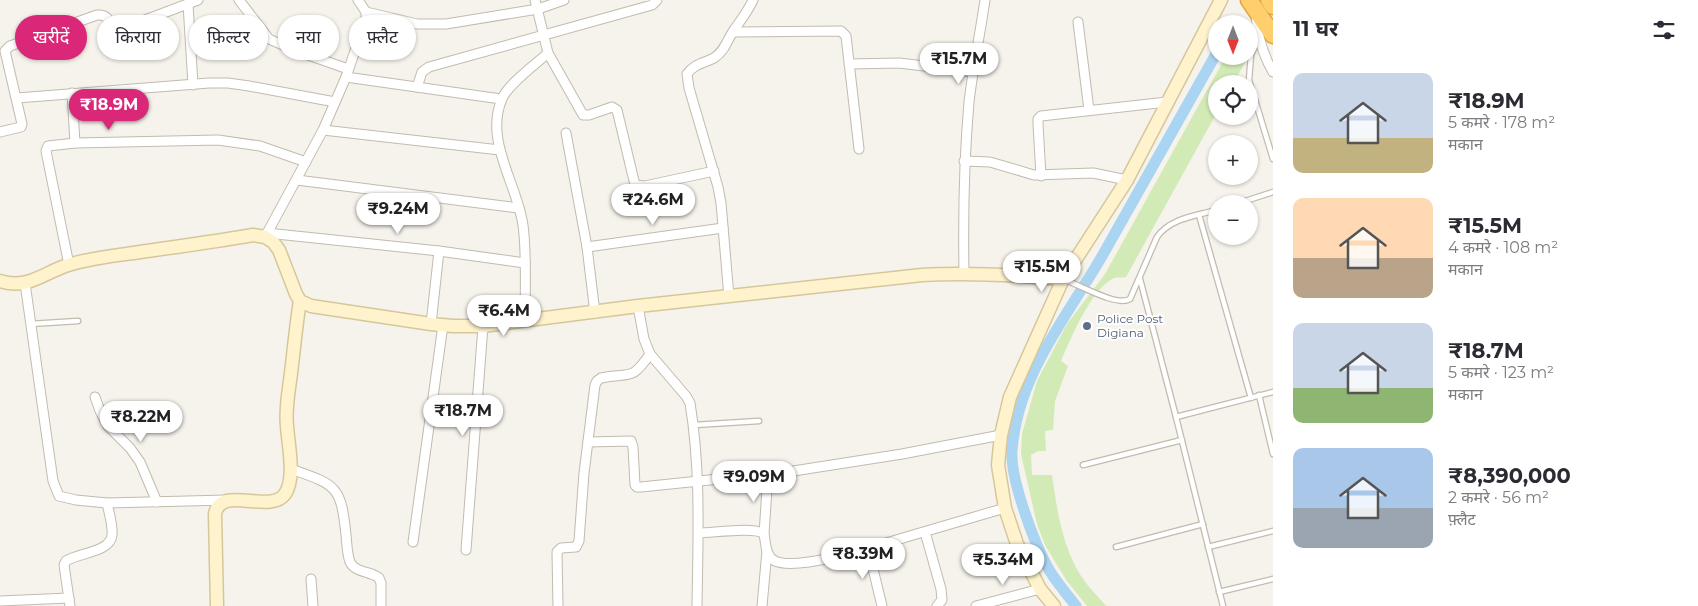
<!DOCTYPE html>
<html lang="hi">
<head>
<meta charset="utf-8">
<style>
	body { margin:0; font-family:Montserrat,"Noto Sans Devanagari",sans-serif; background:#f2f2f3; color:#2b2b33; height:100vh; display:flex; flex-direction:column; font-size:19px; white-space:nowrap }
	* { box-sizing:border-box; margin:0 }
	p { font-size:16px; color:#7c7c81 }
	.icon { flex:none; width:28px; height:28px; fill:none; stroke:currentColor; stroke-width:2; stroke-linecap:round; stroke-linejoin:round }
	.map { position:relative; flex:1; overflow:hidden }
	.panel { display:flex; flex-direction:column; background:#fff; width:425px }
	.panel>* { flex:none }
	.guide { position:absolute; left:15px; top:15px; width:475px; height:45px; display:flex; gap:10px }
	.needle { width:32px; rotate:180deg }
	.tools { position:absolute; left:1208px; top:15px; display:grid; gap:10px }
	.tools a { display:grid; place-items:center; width:50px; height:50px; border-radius:50%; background:#fff; box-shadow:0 1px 4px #0004; font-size:25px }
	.price { position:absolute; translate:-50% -42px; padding:0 11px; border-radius:18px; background:#fff; color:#222; font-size:16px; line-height:32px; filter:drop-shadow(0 1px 2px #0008) }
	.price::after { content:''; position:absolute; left:50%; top:30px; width:15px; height:11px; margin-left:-8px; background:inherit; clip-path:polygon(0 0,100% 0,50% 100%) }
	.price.active { background:#db2777; color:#fff }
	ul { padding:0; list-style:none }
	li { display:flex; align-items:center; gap:15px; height:125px; padding:0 20px }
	li span { display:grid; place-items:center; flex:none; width:140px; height:100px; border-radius:10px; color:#555 }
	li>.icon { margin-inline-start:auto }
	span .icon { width:60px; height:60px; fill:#fffc; stroke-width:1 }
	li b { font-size:21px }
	h2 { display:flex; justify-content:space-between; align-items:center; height:60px; padding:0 20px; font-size:21px }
	.chip { padding:0 18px; border-radius:22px; background:#fff; box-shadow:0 1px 4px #0004; font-size:18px; line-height:45px }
	.chip.active { background:#db2777; color:#fff }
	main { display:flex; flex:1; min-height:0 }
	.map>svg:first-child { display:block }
</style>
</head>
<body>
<main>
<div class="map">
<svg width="1273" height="606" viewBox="0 0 1273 606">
	<rect width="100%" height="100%" fill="#f6f3ec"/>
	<path fill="#d2eab5" d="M1226 56H1244L1247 59 1233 84H1216V114L1126 277C1122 278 1117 277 1114 278 1091 289 1071 338 1061 361L1068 366 1055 401 1053 430 1045 431 1046 451H1038L1031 455 1032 475H1052C1057 510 1062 546 1081 576 1088 587 1098 596 1106 606H1087L1067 581 1054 560 1045 545 1037 524 1021 454 1022 434 1037 381 1067 324 1105 274Z"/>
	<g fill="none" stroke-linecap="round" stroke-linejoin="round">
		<g stroke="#a9d4f2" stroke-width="11">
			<polyline points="1233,24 1235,21"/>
			<path d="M1076 606C1068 596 1060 586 1053 576 1037 552 1010 480 1012 451 1017 377 1065 319 1101 258 1140 190 1178 122 1216 54"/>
		</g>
		<defs>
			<g id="lane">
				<polyline points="1258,38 1251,55 1249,80 1273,159"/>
				<polyline points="1236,204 1273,192"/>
				<polyline points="1199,215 1251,398"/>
				<polyline points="1140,279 1176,417 1273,392"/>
				<path d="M1065 280C1080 285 1117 307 1130 299L1157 237C1170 218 1196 216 1216 210"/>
				<polyline points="30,324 78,321"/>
				<polyline points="1259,395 1273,454"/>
				<polyline points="1176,417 1223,606"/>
				<polyline points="694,425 759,421"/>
				<polyline points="1083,465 1182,440"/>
				<polyline points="1116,547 1203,524"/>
				<polyline points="1208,547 1273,531"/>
				<polyline points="1219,592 1273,579"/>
			</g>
			<g id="street">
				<polyline points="239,0 269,39 294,50 348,69"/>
				<polyline points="188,4 193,85"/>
				<polyline points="366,12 417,24 446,24 538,9 564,0"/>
				<path d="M1256 13C1257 35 1262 53 1273 72"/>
				<polyline points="1078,22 1089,110"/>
				<polyline points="733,32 841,31 846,36 859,149"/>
				<polyline points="548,53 583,115 589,115 612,107 617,110 635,185 645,186 714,171"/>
				<polyline points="849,64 899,63 974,72"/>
				<polyline points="346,77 501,99"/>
				<polyline points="417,87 422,72 429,67 652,5 657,0"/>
				<polyline points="72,93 75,143"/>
				<polyline points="17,98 209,83 228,83 249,86 335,102"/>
				<polyline points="323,130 500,150"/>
				<path d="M0 132 21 127 22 124 5 51 10 46 97 15C107 14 109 20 113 28L121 29 198 0"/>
				<polyline points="566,133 587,247 595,313"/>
				<polyline points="964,161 990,162 1034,175 1093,173 1127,180"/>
				<polyline points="1041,176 1038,124 1038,119 1041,116 1167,102"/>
				<polyline points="297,180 519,208"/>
				<polyline points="267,233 439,251 525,263"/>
				<polyline points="265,237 323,130 346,77 366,19 366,12 358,0"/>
				<polyline points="587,247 723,228"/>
				<polyline points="69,265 46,151 48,146 75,143 218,140 260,146 306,162"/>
				<path d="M964 273C963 216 964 159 969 102 973 68 980 34 985 0"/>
				<polyline points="25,283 53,481 59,496 76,500 107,503 227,500"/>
				<path d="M729 297 721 203 718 187 689 88 687 74C694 64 704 63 714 58 725 51 727 40 734 30 741 20 748 11 753 0"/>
				<path d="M638 306 644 339 650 354 686 396 690 403C701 470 698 539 697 606"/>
				<path d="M525 321C525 289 527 256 523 225 517 184 484 140 502 99 507 85 536 64 548 53L535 0"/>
				<polyline points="431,324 439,251"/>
				<polyline points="95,397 100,411 108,426 130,448 140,462 157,502"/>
				<polyline points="588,442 631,441 633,447 635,485 637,487 641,487 787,472 902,454 1001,435"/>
				<path d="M291 469C337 485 341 486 346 535 347 544 347 554 350 562 355 573 371 571 379 578L381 583V606"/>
				<polyline points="925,532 941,589 942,600 937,606"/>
				<path d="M699 533C713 533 755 526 764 534 766 543 765 556 775 561 799 572 886 543 913 535 944 526 975 517 1005 508"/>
				<polyline points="764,534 768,474"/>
				<polyline points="413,542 443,325"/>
				<polyline points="868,548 882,606"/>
				<polyline points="466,550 483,326"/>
				<polyline points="311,579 313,606"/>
				<polyline points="0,601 69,598"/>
				<path d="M70 606 64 565 66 561C78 553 111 552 112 535 113 525 109 513 107 503"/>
				<path d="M558 606 557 552 561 548 576 547 579 541 584 473 595 385 597 381 601 378C630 372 631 382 650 354"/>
				<polyline points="762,606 767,551"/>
				<polyline points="976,606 1040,589"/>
			</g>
			<g id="secondary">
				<path d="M0 281C27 290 43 273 68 265 94 257 121 255 147 251 183 246 218 241 253 235L265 237 273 242 279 250 296 294 300 301 311 306 431 324 453 326H483L638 306 922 275C970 272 1016 275 1063 279"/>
				<path d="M217 606 215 514C220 484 270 515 285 494 296 478 288 444 287 426 285 408 289 390 291 373 294 349 296 325 300 301"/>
				<polyline points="1054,606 1040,589 1017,544 1005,508 998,465 1001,435 1010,397 1063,279 1127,180 1221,0"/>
			</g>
			<g id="highway">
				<polyline points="1249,0 1273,35"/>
				<polyline points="1269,0 1273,6"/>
			</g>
		</defs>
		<use href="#lane" stroke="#c2bbae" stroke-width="7"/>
		<use href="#street" stroke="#c2bbae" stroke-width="11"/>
		<use href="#secondary" stroke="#d6c79b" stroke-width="15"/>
		<use href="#highway" stroke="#e0a43c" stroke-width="19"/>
		<use href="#lane" stroke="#fff" stroke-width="4.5"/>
		<use href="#street" stroke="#fff" stroke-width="9"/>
		<use href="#secondary" stroke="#fff3cd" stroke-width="12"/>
		<use href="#highway" stroke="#ffcf6e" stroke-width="16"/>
	</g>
	<circle fill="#5c6f8a" stroke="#fff" stroke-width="2" cx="1087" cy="326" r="5"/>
	<g text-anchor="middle" stroke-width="4" stroke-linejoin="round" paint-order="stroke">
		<g font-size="12" fill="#4e5e75" stroke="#fff" text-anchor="start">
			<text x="1097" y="323">Police Post<tspan x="1097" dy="14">Digiana</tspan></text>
		</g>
	</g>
</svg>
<div class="tools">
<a><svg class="needle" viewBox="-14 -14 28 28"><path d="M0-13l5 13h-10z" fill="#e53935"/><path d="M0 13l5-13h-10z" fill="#7c7c81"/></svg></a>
<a><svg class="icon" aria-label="locate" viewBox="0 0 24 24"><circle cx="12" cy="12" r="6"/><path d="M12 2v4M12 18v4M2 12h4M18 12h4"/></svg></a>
<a>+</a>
<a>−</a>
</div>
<b class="price" style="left:959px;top:85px">₹15.7M</b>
<b class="price active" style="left:109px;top:131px">₹18.9M</b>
<b class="price" style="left:653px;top:226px">₹24.6M</b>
<b class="price" style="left:398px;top:235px">₹9.24M</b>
<b class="price" style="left:1042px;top:293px">₹15.5M</b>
<b class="price" style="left:504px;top:337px">₹6.4M</b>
<b class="price" style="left:463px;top:437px">₹18.7M</b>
<b class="price" style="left:141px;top:443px">₹8.22M</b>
<b class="price" style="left:754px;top:503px">₹9.09M</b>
<b class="price" style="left:863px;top:580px">₹8.39M</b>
<b class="price" style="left:1003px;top:586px">₹5.34M</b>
<div class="guide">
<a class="chip active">खरीदें</a>
<a class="chip">किराया</a>
<a class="chip">फ़िल्टर</a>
<a class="chip">नया</a>
<a class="chip">फ़्लैट</a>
</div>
</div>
<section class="panel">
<h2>11 घर<svg class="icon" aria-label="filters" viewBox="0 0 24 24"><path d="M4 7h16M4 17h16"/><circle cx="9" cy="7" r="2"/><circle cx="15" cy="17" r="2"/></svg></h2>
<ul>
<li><span style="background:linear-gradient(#c9d6e8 65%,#c2b280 0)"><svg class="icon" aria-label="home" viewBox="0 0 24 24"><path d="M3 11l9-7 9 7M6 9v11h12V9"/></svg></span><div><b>₹18.9M</b><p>5 कमरे · 178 m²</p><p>मकान</p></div></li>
<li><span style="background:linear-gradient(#ffd9b3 60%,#b9a48a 0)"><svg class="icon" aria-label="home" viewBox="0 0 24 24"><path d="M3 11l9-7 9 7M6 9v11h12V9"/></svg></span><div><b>₹15.5M</b><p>4 कमरे · 108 m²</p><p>मकान</p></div></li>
<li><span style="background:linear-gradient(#c9d6e8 65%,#8fb573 0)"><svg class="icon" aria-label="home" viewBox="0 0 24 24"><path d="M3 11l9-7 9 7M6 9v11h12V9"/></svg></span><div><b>₹18.7M</b><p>5 कमरे · 123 m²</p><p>मकान</p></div></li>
<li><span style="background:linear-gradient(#a9c7e8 60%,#9aa5b1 0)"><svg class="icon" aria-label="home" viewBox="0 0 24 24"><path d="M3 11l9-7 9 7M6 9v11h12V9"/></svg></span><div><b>₹8,390,000</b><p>2 कमरे · 56 m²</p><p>फ़्लैट</p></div></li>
</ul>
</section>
</main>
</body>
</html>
